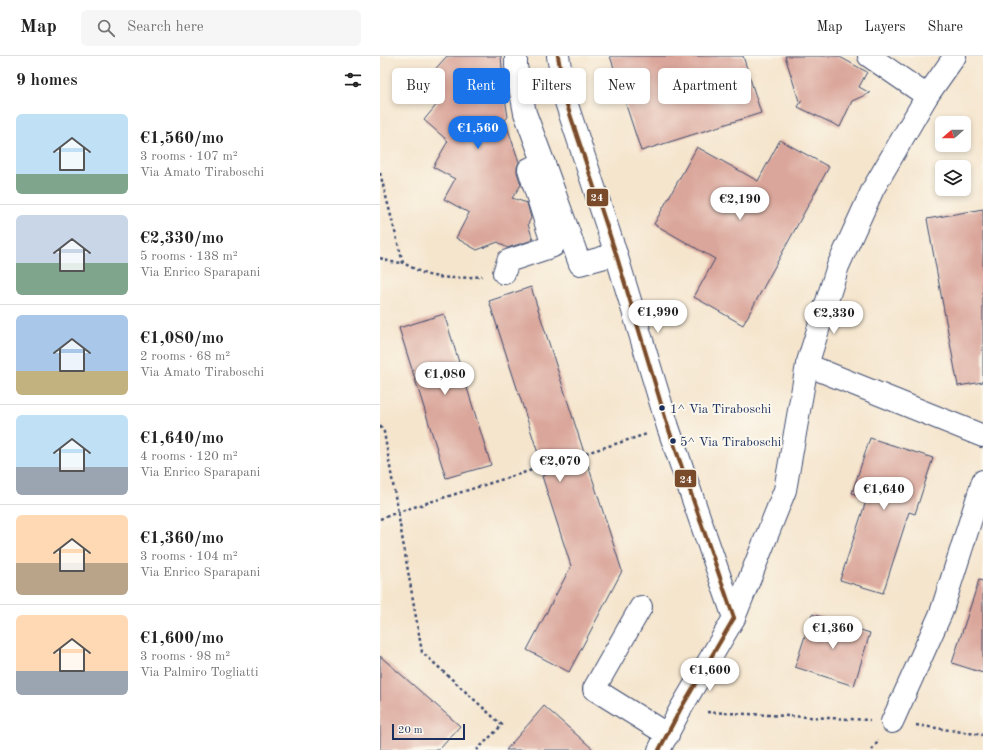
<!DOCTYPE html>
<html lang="en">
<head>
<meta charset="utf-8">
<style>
	body { margin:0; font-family:"Old Standard TT",serif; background:#f6f6f6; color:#222; height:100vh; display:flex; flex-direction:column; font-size:15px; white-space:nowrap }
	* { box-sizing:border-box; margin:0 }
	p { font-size:13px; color:#767676 }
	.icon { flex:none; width:22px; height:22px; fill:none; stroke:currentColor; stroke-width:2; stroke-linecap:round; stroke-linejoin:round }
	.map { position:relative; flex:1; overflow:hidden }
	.sheet { display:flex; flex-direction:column; background:#fff; width:380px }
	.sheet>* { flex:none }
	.banner { position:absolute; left:12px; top:12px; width:380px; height:36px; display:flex; gap:8px }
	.needle { width:26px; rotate:250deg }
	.tools { position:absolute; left:555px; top:60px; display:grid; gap:8px }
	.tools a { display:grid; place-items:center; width:36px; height:36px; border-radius:6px; background:#fff; box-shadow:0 2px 6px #0003; font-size:20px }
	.scale { position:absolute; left:12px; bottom:10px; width:73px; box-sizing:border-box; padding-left:4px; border:2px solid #1b2f5e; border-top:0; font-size:11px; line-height:14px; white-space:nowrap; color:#1b2f5e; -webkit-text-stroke:3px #fbf7ec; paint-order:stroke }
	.price { position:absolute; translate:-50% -34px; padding:0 9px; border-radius:14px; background:#fff; color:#222; font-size:13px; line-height:26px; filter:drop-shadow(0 1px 2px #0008) }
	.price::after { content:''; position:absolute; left:50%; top:24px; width:12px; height:9px; margin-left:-6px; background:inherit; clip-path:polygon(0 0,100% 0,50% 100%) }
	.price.current { background:#1a73e8; color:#fff }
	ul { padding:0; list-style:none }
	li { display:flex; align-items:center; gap:12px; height:100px; padding:0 16px }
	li+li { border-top:1px solid #e0e0e0 }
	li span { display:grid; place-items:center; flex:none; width:112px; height:80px; border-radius:6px; color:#555 }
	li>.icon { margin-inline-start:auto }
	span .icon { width:48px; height:48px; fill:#fffc; stroke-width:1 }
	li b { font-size:17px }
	h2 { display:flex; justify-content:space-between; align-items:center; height:48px; padding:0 16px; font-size:17px }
	.tag { padding:0 14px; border-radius:6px; background:#fff; box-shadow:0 2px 6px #0003; font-size:14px; line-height:36px }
	.tag.current { background:#1a73e8; color:#fff }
	header { display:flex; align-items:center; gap:24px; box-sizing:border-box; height:56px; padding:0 20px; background:#fff; border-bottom:1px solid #e0e0e0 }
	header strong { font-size:19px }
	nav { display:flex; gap:22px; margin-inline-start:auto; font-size:14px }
	.search { width:280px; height:36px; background:#f6f6f6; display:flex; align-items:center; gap:10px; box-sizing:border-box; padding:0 14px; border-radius:6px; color:#767676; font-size:15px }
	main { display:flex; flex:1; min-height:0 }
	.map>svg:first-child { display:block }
</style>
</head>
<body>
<header>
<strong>Map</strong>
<div class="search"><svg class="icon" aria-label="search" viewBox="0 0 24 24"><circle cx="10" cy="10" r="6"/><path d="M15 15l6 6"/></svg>Search here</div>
<nav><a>Map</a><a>Layers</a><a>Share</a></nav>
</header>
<main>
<section class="sheet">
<h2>9 homes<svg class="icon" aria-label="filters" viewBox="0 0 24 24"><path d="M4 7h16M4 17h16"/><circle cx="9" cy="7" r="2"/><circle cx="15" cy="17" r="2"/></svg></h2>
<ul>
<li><span style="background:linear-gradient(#bfe0f5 75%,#7fa58c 0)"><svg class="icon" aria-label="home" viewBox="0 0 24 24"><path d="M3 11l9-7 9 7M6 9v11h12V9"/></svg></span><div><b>€1,560/mo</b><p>3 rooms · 107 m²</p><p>Via Amato Tiraboschi</p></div></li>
<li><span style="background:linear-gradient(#c9d6e8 60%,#7fa58c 0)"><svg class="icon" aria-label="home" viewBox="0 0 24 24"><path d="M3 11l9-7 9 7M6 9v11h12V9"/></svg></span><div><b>€2,330/mo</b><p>5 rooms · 138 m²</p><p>Via Enrico Sparapani</p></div></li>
<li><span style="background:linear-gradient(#a9c7e8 70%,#c2b280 0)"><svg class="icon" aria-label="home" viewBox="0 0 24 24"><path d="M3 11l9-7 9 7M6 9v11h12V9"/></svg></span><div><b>€1,080/mo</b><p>2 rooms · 68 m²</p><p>Via Amato Tiraboschi</p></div></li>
<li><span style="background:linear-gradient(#bfe0f5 65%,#9aa5b1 0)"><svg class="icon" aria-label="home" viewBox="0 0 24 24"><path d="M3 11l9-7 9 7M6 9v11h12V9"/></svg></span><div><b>€1,640/mo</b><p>4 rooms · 120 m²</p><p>Via Enrico Sparapani</p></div></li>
<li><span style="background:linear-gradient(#ffd9b3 60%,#b9a48a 0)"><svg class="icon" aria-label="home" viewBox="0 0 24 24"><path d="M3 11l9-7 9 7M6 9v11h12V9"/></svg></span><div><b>€1,360/mo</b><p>3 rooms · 104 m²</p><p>Via Enrico Sparapani</p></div></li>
<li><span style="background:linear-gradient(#ffd9b3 70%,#9aa5b1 0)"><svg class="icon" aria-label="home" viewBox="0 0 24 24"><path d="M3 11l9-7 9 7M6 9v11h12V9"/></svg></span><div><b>€1,600/mo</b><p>3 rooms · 98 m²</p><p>Via Palmiro Togliatti</p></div></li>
</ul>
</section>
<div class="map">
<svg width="603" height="694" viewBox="0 0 603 694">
	<rect width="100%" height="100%" fill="#fbf7ec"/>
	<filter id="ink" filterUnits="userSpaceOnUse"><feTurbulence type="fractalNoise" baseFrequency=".025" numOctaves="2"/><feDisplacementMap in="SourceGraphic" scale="8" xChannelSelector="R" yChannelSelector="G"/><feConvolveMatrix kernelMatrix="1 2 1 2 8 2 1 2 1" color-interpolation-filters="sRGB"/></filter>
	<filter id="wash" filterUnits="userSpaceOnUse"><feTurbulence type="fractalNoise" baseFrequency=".012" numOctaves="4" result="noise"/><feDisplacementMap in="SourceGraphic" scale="16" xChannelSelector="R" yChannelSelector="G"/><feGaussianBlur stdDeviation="0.9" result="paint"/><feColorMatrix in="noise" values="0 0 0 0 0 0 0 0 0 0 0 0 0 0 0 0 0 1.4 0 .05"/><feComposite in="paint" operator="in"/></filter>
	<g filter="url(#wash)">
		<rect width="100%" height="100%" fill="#f5e5cd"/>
		<g id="blocks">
			<g fill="#daa59a">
				<polygon points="67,0 121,0 123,22 122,23 128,61 125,64 139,106 137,111 137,116 141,129 132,142 147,147 151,162 148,168 153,184 127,192 118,186 97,194 76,182 89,157 64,143 75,123 53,111 68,85 44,64 58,47 40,30"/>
				<polygon points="230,0 363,0 381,57 261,95"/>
				<polygon points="405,0 458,0 487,16 479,31 490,37 472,45 460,71 418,51 422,44 419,45"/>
				<polygon points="400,84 449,111 363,269 314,241 335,203 274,168 317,91 378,125"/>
				<polygon points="603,153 603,326 578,330 547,163"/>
				<polygon points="151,231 242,515 189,616 147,594 191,510 162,420 165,419 109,245"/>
				<polygon points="64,258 111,409 66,422 19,272"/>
				<polygon points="490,382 553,402 535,458 529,456 503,537 460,524 487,442 472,437"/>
				<polygon points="599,524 603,525 603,617 572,607"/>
				<polygon points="432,558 490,577 474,630 415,611"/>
				<polygon points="0,600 80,670 59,694 0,694"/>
				<polygon points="164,650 214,694 126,694"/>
			</g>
		</g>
	</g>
	<g filter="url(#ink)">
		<use href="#blocks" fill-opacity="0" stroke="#3c4a6f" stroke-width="1"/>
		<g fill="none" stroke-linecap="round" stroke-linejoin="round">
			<defs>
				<g id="minor">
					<polyline points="136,0 136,10 145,57 164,108 200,208 236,198"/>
					<polyline points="178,0 186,46 236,198 288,371 354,562"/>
					<polyline points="489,0 547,40"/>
					<polyline points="124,217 128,205 173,190 149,113 164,108"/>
					<polyline points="427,309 603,380"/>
					<polyline points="261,551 214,633 288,679"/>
					<polyline points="512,666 561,557 603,425"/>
					<polyline points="279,694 300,654 354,562 405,434 427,309 458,210 493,133 547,40 575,0"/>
				</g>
			</defs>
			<use href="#minor" stroke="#3c4a6f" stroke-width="24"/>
			<g stroke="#3c4a6f" stroke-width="2.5" stroke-dasharray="3 3" stroke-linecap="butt">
				<path d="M0 117 23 207C30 210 36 214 43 217 60 224 84 222 102 220"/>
				<polyline points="0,202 11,206 23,207"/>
				<polyline points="0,370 4,376 42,596 122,669 97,694"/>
				<polyline points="0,463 18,456 267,378"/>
				<polyline points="327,656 490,664"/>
				<polyline points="536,669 603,679"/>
				<polyline points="492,694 499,684"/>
			</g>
			<use href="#minor" stroke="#fff" stroke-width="22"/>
			<defs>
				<g id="bus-1">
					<polyline points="178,0 186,46 236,198 288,371 354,562"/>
					<polyline points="279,694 300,654 354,562"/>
				</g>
			</defs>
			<use href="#bus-1" stroke="#fbf7ec" stroke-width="7"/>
			<use href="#bus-1" stroke="#7a4b2a" stroke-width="4"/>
		</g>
	</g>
	<g fill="#1b2f5e" stroke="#fbf7ec" stroke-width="1.5">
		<circle cx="282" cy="352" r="3.5"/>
		<circle cx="293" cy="385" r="3.5"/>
	</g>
	<g text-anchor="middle" stroke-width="4" stroke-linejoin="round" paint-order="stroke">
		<g font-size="13" fill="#1b2f5e" stroke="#fbf7ec" text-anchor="start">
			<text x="290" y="357">1^ Via Tiraboschi</text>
			<text x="300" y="390">5^ Via Tiraboschi</text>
		</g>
	</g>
	<g stroke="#fbf7ec" stroke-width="1.5">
		<rect x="206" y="132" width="23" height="19" rx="4" fill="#7a4b2a"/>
		<rect x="294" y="413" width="23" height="19" rx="4" fill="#7a4b2a"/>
	</g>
	<g font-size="11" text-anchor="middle" font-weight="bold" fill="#fff">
		<text x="217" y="145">24</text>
		<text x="306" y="427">24</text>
	</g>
</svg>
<div class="tools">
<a><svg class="needle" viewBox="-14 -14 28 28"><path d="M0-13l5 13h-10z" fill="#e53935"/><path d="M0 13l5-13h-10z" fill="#767676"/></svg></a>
<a><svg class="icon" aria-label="layers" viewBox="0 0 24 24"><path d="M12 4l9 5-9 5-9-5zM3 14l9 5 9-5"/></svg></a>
</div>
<div class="scale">20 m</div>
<b class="price current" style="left:98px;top:94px">€1,560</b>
<b class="price" style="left:360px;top:165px">€2,190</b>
<b class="price" style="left:278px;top:278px">€1,990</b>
<b class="price" style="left:454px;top:279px">€2,330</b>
<b class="price" style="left:65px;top:340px">€1,080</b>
<b class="price" style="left:180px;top:427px">€2,070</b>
<b class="price" style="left:504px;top:455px">€1,640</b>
<b class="price" style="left:453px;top:594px">€1,360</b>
<b class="price" style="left:330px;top:636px">€1,600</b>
<div class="banner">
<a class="tag">Buy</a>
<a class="tag current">Rent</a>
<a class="tag">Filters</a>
<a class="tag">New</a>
<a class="tag">Apartment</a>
</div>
</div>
</main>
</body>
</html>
